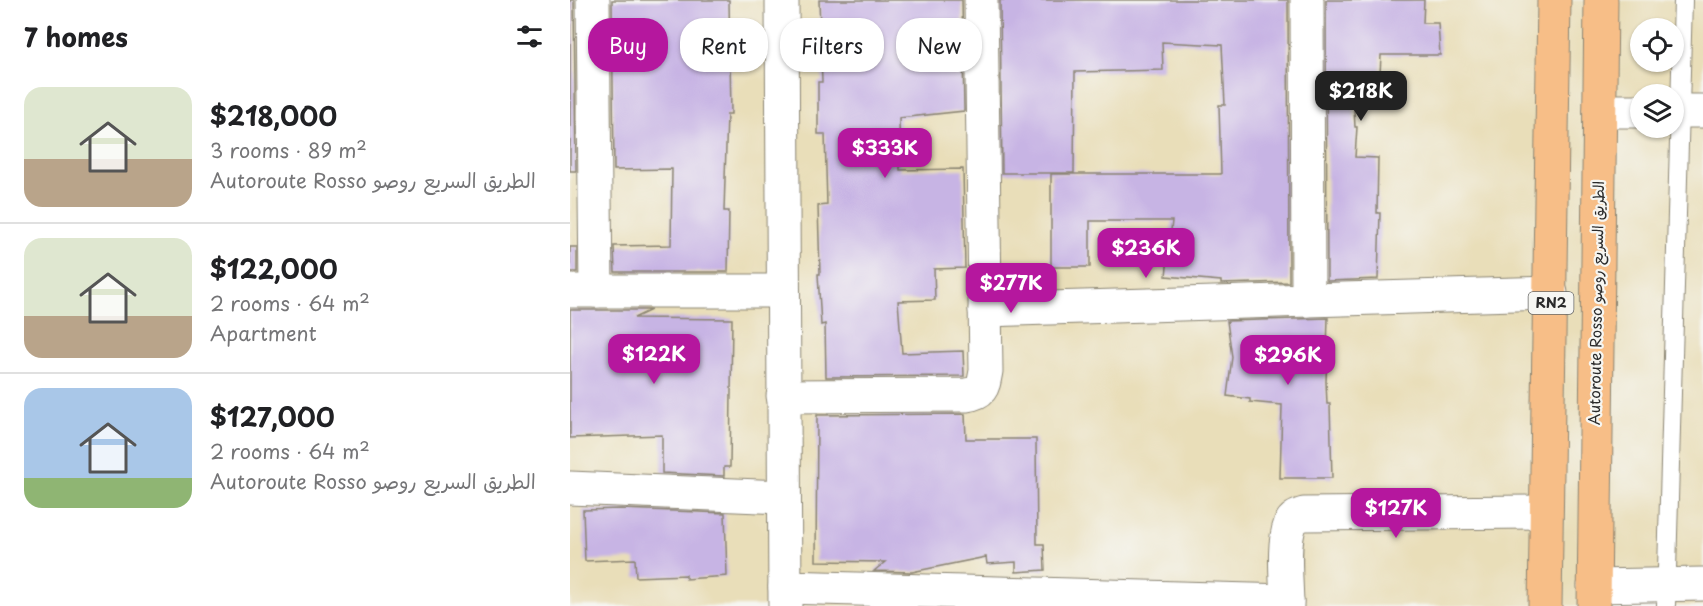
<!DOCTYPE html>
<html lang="en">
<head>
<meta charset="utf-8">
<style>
	body { margin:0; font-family:"Playpen Sans","Playpen Sans Arabic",sans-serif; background:#f6f6f6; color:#202124; height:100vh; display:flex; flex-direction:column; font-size:22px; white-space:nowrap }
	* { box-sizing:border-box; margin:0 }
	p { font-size:20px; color:#757577 }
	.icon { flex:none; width:33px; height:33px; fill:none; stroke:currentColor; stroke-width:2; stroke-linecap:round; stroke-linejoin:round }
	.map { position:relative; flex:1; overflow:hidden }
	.side { display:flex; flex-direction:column; background:#fff; width:570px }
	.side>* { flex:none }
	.hud { position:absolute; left:18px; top:18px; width:570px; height:54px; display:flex; gap:12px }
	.fabs { position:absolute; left:1060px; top:18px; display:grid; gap:12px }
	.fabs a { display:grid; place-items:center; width:54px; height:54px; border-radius:50%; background:#fff; box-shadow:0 2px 4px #0004; font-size:30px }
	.price { position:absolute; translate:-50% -51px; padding:0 14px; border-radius:12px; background:#b5179e; color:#fff; font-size:20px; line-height:39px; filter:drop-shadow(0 2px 3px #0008) }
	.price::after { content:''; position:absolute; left:50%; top:36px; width:18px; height:14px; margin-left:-9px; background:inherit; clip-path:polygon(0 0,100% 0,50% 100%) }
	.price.active { background:#222; color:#fff }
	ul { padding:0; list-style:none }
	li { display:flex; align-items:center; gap:18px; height:150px; padding:0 24px }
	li+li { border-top:2px solid #e0e0e0 }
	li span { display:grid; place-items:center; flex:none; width:168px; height:120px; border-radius:18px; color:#555 }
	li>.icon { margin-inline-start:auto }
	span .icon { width:72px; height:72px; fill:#fffc; stroke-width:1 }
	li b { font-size:26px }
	h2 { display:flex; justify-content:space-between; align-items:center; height:72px; padding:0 24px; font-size:26px }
	.pill { padding:0 21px; border-radius:24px; background:#fff; box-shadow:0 2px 4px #0004; font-size:21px; line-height:54px }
	.pill.active { background:#b5179e; color:#fff }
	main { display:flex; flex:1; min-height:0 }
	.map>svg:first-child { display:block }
</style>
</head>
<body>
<main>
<section class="side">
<h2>7 homes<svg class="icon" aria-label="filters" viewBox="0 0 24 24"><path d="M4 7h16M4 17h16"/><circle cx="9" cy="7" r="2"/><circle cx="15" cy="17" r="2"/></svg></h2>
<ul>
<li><span style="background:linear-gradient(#dfe7d0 60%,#b9a48a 0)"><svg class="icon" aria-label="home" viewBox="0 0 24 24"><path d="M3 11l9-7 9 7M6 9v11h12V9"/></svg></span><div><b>$218,000</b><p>3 rooms · 89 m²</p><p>Autoroute Rosso الطريق السريع روصو</p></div></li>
<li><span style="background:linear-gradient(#dfe7d0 65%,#b9a48a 0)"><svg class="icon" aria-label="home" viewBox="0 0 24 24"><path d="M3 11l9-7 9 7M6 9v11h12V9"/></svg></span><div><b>$122,000</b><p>2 rooms · 64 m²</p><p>Apartment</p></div></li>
<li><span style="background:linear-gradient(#a9c7e8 75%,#8fb573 0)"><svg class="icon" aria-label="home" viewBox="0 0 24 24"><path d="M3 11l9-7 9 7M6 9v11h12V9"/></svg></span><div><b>$127,000</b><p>2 rooms · 64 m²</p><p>Autoroute Rosso الطريق السريع روصو</p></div></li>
</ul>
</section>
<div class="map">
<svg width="1133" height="606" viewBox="0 0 1133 606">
	<rect width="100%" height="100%" fill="#f6f6f2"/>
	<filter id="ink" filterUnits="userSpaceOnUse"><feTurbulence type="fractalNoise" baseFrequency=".0167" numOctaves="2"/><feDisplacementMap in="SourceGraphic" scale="12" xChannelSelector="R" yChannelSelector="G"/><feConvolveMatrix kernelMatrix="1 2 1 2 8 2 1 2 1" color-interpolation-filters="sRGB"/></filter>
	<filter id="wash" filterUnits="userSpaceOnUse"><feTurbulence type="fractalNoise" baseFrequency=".008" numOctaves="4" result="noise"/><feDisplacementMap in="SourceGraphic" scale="24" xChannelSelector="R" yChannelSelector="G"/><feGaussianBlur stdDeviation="1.35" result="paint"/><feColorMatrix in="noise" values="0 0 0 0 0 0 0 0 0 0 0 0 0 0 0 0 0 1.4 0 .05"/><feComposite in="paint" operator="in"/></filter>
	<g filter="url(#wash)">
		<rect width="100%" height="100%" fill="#e9deb9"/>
		<g id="blocks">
			<g fill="#c7b4e4">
				<polygon points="0,0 4,0 6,171 0,171"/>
				<polygon points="42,0 159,0 161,114 157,114 154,211 159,211 158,272 45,272 44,246 101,245 102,169 44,170"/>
				<polygon points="249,0 392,0 394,111 329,118 330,170 393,169 395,268 364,269 365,300 328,301 332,353 393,351 394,376 256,377 255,324 251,325 248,274 250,274 248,206 257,205 255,134 248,134 248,82 252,82"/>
				<polygon points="430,0 718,0 719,282 651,284 651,281 596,276 602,221 520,221 520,267 481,267 481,174 651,174 649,105 655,105 652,45 592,42 593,70 505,72 504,173 432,173"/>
				<polygon points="756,0 854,0 853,23 868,23 870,55 811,55 810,75 782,73 785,127 787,127 785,157 808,158 807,213 810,213 808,279 757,281"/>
				<rect x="0" y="247" width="7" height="25"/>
				<polygon points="0,310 81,310 64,318 162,319 160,467 154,467 154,476 92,473 92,435 0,438"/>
				<polygon points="758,318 756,382 757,404 760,404 762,478 710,478 712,405 680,402 680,399 657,396 662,357 657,321"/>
				<polygon points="395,414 396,439 466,439 467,544 474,544 475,570 446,572 446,562 417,564 416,557 342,572 304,571 315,562 246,561 247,415"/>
				<polygon points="51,509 155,513 157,576 116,579 116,575 66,577 65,559 15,561 13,510"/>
			</g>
		</g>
	</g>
	<g filter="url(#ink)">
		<use href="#blocks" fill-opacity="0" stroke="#8a8472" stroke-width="1.5"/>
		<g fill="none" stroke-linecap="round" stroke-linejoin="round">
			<defs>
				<polyline id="lane" points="1096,606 1113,0"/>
				<g id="street">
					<polyline points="23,0 26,291"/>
					<polyline points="212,0 215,606"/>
					<polyline points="737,0 738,300 981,293"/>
					<polyline points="1030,111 1071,111"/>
					<polyline points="1104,111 1133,111"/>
					<polyline points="0,291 213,291"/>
					<polyline points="415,310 738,300"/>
					<path d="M213 396 396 395C413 393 413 387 416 371L411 0"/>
					<polyline points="0,488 214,497"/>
					<polyline points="1024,586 1133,584"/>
					<polyline points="215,587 717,601"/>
					<path d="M717 606C717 584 712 545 720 525 722 518 728 516 734 514L975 512"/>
				</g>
				<g id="highway">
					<polyline points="975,606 984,0"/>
					<polyline points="1024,606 1031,0"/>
				</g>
			</defs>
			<use href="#lane" stroke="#8a8472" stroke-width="20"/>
			<use href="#street" stroke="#8a8472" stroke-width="35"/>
			<use href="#highway" stroke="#8a8472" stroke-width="35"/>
			<use href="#lane" stroke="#fff" stroke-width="18"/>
			<use href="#street" stroke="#fff" stroke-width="33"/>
			<use href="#highway" stroke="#f7be87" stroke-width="33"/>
		</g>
	</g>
	<g text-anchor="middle" stroke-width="4.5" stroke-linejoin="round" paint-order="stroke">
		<rect fill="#f6f6f2" stroke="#686867" stroke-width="1.5" x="958.5" y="292" width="45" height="22" rx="4.5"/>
		<g font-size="14" font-weight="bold" fill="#2b2b2b">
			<text x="981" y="308">RN2</text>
		</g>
		<g font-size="15" fill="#2b2b2b" stroke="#f6f6f2">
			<text transform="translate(1027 303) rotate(-89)" y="5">Autoroute Rosso الطريق السريع روصو</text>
		</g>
	</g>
</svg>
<div class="fabs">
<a><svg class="icon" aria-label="locate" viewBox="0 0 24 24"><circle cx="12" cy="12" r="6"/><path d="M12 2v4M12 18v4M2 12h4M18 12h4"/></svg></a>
<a><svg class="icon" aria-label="layers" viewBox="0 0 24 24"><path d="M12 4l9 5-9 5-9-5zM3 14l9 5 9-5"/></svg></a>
</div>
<b class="price active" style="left:791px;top:122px">$218K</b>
<b class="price" style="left:315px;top:179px">$333K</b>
<b class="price" style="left:576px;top:279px">$236K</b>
<b class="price" style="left:441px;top:314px">$277K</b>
<b class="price" style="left:84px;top:385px">$122K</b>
<b class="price" style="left:718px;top:386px">$296K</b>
<b class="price" style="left:826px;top:539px">$127K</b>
<div class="hud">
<a class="pill active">Buy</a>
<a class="pill">Rent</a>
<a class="pill">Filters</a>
<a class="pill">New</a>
</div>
</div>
</main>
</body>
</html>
